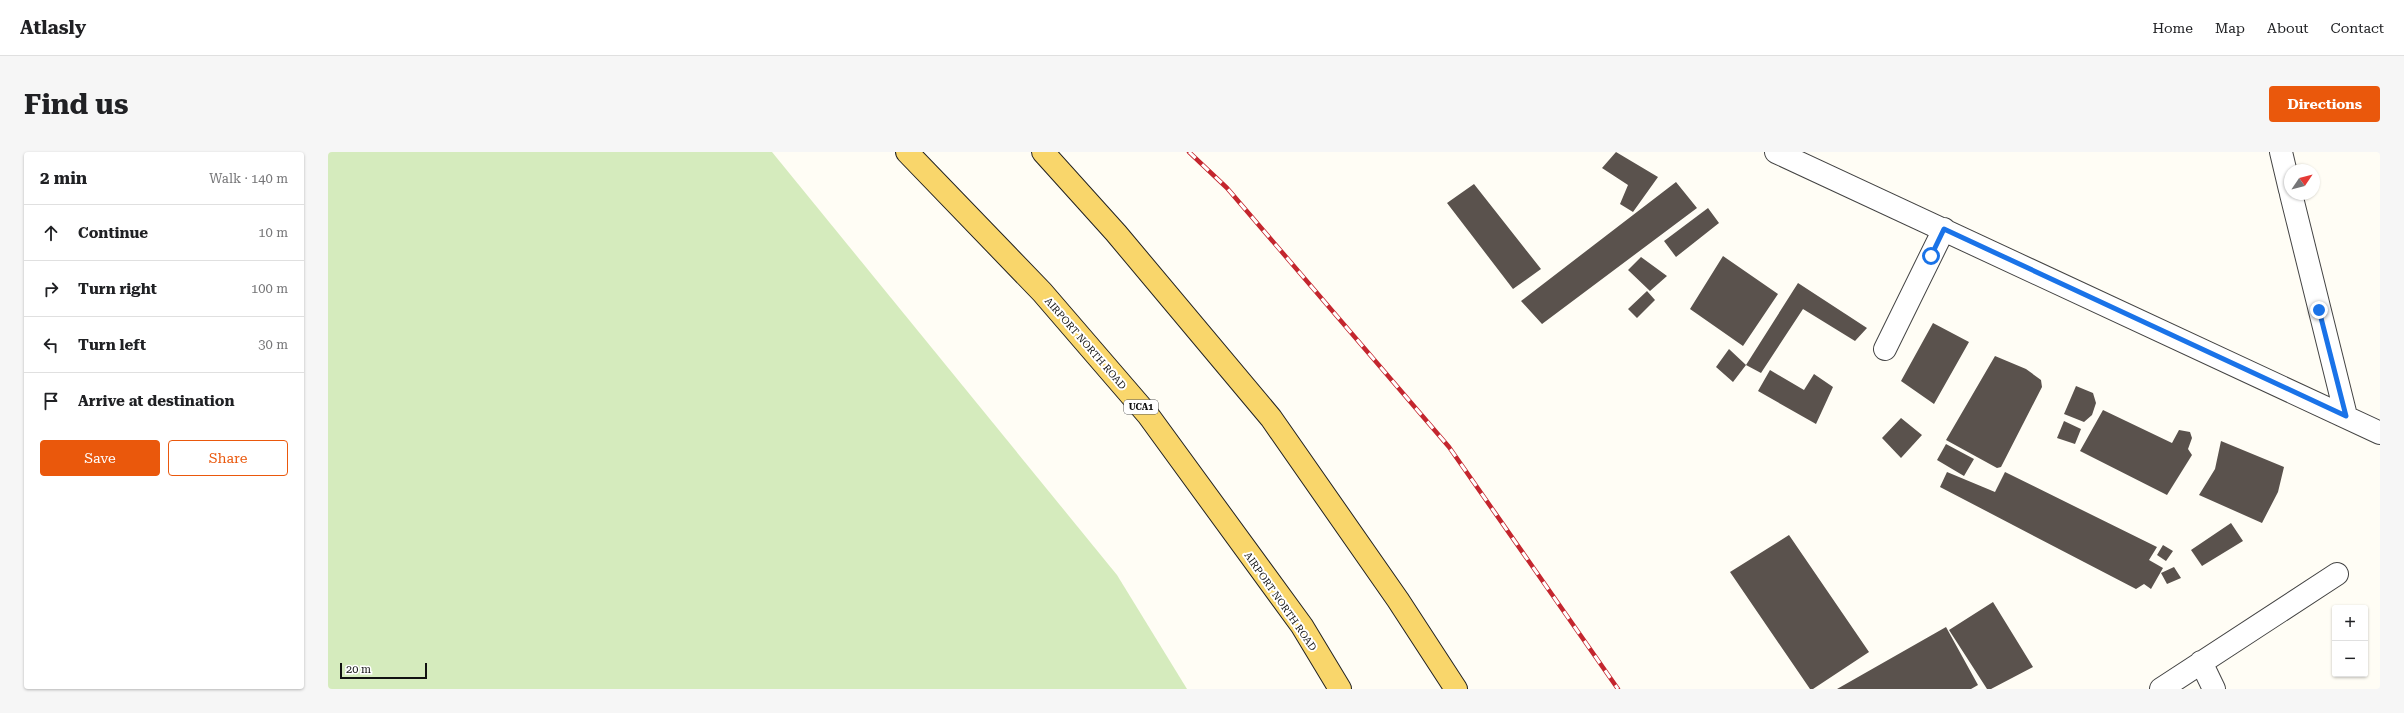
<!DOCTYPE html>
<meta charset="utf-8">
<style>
body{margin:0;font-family:"Roboto Serif",serif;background:#f6f6f6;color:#202124}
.controls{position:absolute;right:12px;bottom:12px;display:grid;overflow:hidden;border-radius:4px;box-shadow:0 1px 3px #0004}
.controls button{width:36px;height:36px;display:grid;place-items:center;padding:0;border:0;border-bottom:1px solid #e0e0e0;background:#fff;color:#202124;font:20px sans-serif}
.compass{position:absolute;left:1956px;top:12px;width:36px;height:36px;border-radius:50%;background:#fff;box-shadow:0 1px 3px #0004;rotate:55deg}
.scale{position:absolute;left:12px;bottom:10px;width:87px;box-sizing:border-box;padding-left:4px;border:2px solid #111;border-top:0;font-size:11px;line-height:14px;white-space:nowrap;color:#111;-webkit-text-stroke:3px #fff;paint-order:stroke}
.stop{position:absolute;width:12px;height:12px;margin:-9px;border:3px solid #1a73e8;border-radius:50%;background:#fff}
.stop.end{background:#1a73e8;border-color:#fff;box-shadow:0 1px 4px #0008}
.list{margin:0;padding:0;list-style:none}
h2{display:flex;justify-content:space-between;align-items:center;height:52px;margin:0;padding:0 16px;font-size:17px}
h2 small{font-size:13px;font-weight:400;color:#757577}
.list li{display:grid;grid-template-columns:26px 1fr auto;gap:12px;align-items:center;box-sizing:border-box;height:56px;padding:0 16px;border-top:1px solid #e0e0e0}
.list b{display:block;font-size:15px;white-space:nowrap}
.list em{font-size:13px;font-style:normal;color:#757577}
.actions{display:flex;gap:8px;padding:12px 16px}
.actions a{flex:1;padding:9px 0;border:1px solid #ea580c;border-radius:4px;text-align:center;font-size:14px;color:#ea580c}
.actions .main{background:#ea580c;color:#fff}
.icon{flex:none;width:22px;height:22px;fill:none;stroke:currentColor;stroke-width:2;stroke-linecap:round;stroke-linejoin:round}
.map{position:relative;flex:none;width:2052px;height:537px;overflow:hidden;border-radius:4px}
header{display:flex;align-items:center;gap:24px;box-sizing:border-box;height:56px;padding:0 20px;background:#fff;border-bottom:1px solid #e0e0e0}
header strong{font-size:19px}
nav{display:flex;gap:22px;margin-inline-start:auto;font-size:14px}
.intro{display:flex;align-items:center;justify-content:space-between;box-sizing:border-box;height:96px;padding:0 24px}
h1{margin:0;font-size:28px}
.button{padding:10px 18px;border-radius:4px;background:#ea580c;color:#fff;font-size:14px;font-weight:700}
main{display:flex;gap:24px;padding:0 24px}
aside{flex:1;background:#fff;border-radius:4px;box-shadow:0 1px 3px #0004}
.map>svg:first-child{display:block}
.green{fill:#d5ebbd}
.building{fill:#5a524d}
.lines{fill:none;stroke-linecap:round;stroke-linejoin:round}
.minor-casing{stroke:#444;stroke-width:24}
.major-casing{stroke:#222;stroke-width:24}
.minor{stroke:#fff;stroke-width:22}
.major{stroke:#f9d66b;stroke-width:22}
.rail-casing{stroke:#c4262e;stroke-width:4.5}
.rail{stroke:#fff;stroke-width:3;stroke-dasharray:9;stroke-linecap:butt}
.route{stroke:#1a73e8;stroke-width:5}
.labels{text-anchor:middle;stroke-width:4;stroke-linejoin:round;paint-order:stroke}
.shield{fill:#fff;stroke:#585858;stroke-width:1}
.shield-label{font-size:9px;font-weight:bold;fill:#111}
.street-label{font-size:10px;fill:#111;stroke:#fff}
</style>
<header>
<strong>Atlasly</strong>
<nav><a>Home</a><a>Map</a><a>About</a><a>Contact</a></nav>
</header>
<div class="intro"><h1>Find us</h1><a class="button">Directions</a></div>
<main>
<aside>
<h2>2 min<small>Walk · 140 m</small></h2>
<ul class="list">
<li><svg class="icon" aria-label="ahead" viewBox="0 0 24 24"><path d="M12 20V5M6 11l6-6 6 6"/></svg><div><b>Continue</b></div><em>10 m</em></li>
<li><svg class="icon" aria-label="right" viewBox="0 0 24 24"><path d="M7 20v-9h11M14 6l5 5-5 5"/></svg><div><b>Turn right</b></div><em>100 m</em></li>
<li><svg class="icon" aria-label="left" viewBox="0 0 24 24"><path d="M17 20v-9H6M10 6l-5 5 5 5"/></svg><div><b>Turn left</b></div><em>30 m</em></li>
<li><svg class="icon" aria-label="arrive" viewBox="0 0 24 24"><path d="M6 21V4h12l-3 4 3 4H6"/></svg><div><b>Arrive at destination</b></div></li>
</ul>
<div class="actions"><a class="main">Save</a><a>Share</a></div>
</aside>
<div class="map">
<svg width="2052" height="537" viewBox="0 0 2052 537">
<rect width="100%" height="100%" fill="#fffdf5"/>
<path class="green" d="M0,0H444L789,423L859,537H0Z"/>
<path class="building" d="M1288,0L1330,25L1305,60L1292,52L1300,33L1274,16Z
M1348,30L1369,56L1214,172L1193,149Z
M1146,32L1213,117L1185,137L1119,51Z
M1380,56L1391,71L1348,105L1336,89Z
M1395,104L1450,142L1415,194L1362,157Z
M1313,105L1339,124L1322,139L1300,118Z
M1470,131L1539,176L1527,189L1475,157L1433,221L1418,213Z
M1319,139L1327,148L1309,166L1300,157Z
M1605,171L1641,190L1606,252L1573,229Z
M1401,197L1418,213L1405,230L1388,215Z
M1667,204L1698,217L1713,228L1714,235L1673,315L1669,316L1618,288Z
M1442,218L1476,238L1486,222L1505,235L1488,272L1430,239Z
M1748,234L1765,241L1768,251L1764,263L1756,270L1736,262Z
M1775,258L1844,291L1851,278L1862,280L1864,286L1860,297L1864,303L1839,343L1752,299Z
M1573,266L1594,283L1573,306L1554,286Z
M1736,269L1753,277L1747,292L1729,286Z
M1893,289L1956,315L1950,340L1934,371L1871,343L1887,317Z
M1618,292L1646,307L1636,324L1609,308Z
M1619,320L1667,340L1677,320L1829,395L1821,408L1835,416L1823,437L1816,432L1808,437L1612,335Z
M1903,371L1915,389L1874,414L1863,398Z
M1461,383L1541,500L1485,537H1482L1402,420Z
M1835,393L1845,399L1838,409L1829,403Z
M1846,415L1853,426L1839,432L1833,421Z
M1665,450L1705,515L1663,537H1659L1621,478Z
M1618,475L1650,533L1643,537H1509Z"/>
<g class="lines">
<defs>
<path id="minor" d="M1448,0L2052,281
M1953,0L1962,38
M1963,42L2018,264
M1557,197L1616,77
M1873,510L1886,537
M1833,537L2009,422"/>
<path id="major" d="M579,0L714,140L820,263L974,474L1012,537
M715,0L788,81L943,266L1070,448L1128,537"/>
</defs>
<use href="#minor" class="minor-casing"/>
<use href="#major" class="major-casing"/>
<use href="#minor" class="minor"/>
<use href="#major" class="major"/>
<defs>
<path id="rail" d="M861,0L899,36L1121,295L1290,537"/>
</defs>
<use href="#rail" class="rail-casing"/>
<use href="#rail" class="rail"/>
</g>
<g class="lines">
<path class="route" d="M1603,104L1616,77L2018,264L1991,158"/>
</g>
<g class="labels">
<rect class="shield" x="796" y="248" width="34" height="14" rx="3"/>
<g class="shield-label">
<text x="813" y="258">UCA1</text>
</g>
<g class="street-label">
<text transform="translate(758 191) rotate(49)" y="4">AIRPORT NORTH ROAD</text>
<text transform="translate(953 449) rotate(55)" y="4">AIRPORT NORTH ROAD</text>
</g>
</g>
</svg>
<div class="controls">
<button>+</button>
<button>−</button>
</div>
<svg class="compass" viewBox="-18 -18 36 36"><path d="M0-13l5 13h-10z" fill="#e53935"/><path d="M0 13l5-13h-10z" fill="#757577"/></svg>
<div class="scale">20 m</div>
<div class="stop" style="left:1603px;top:104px"></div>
<div class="stop end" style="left:1991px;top:158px"></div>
</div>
</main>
